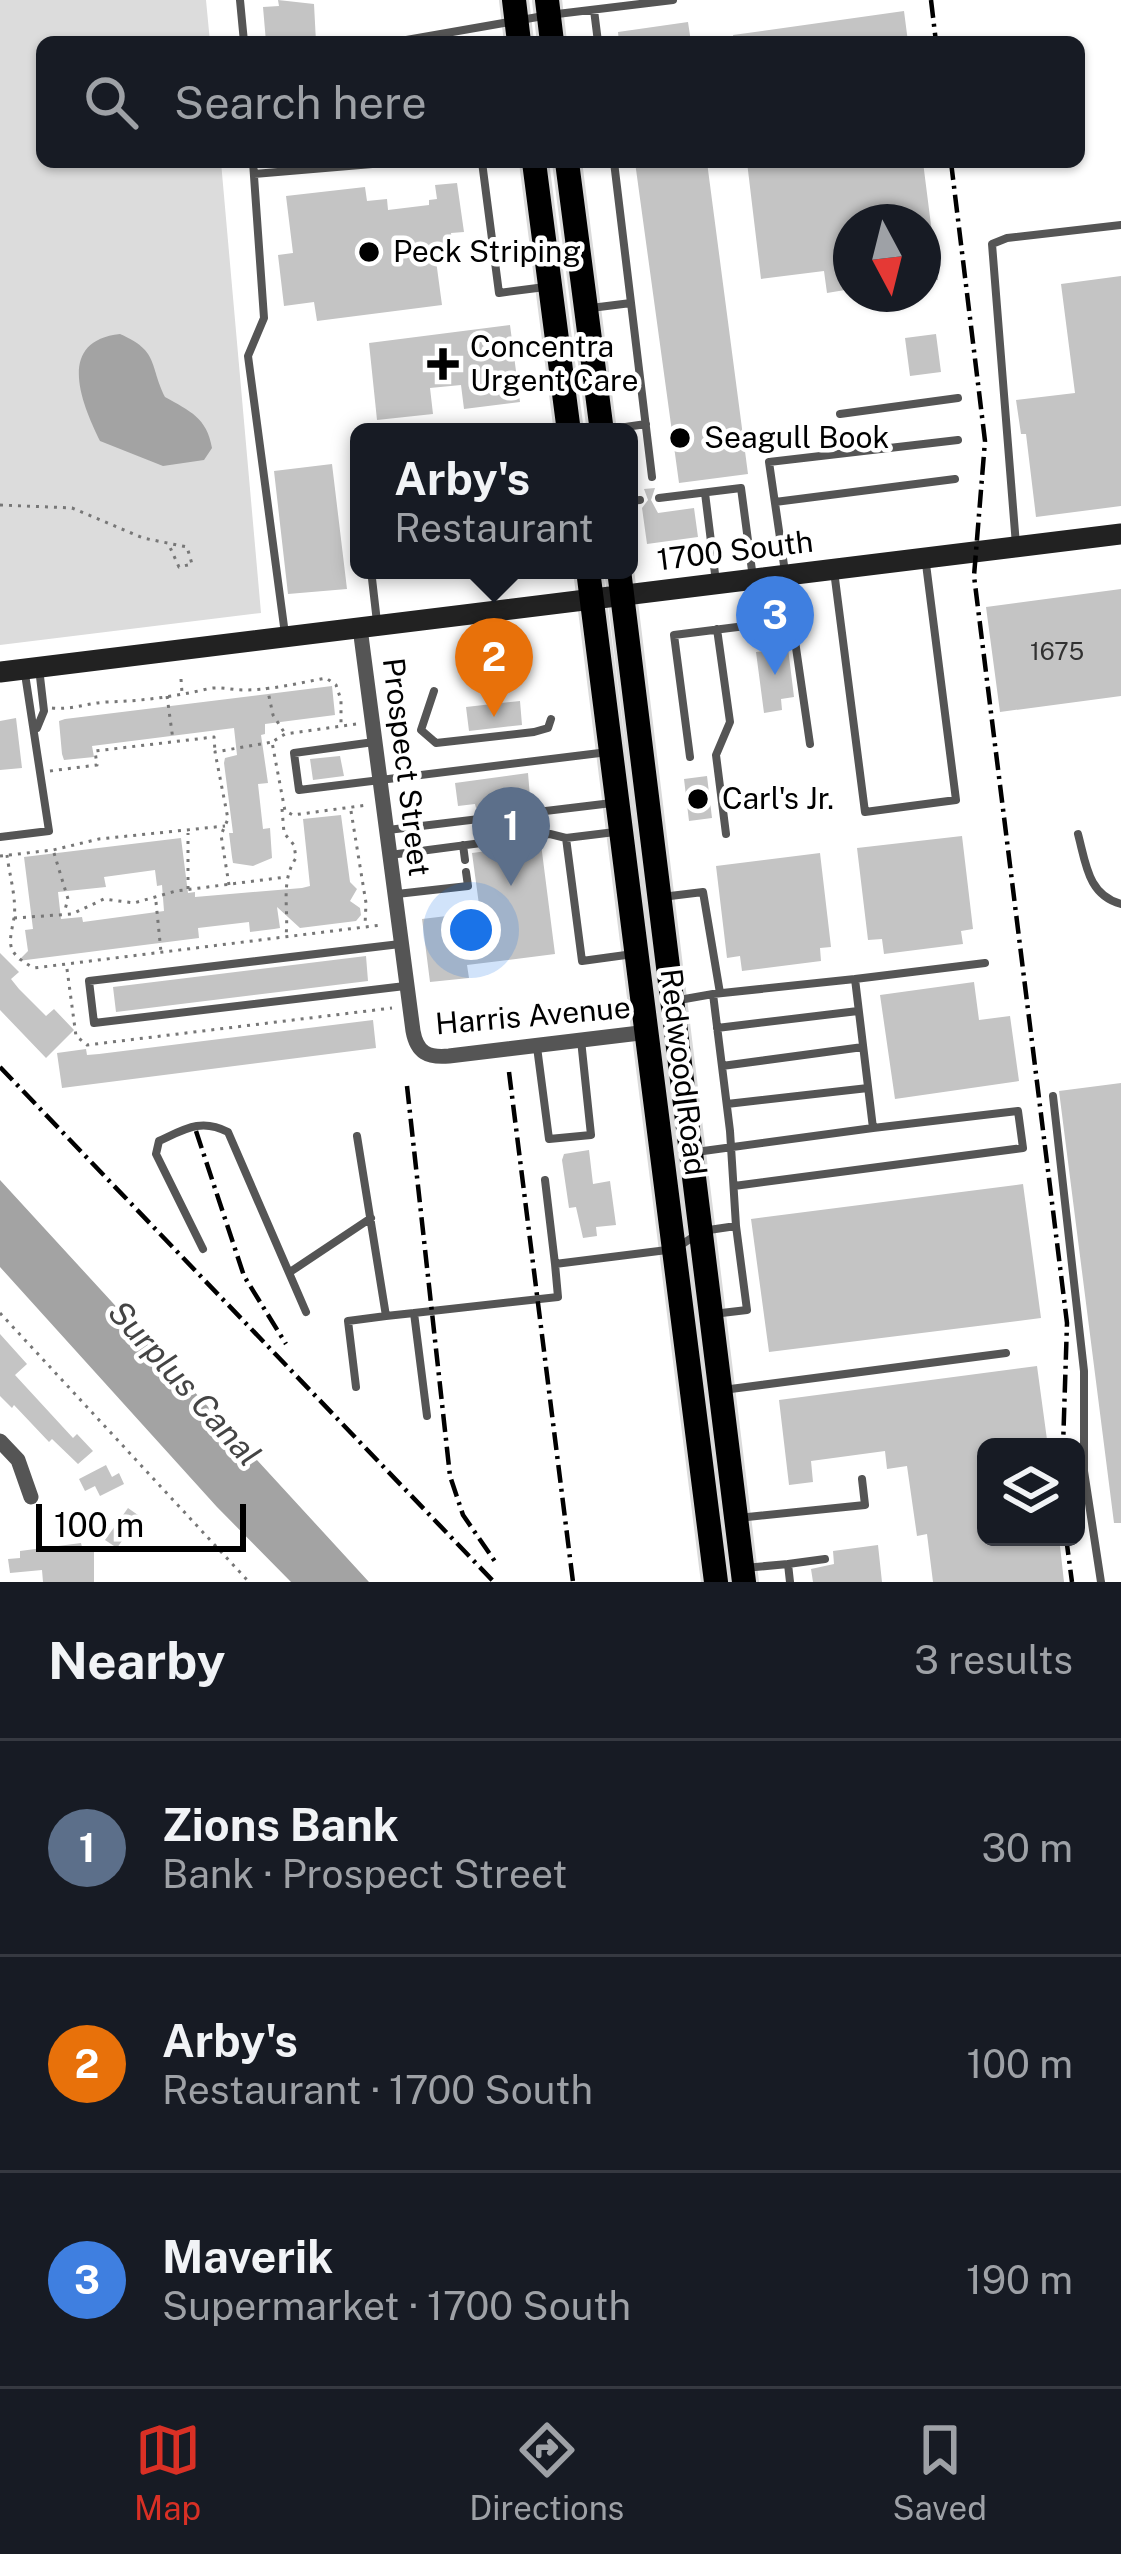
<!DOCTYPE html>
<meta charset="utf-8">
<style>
body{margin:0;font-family:"Public Sans",sans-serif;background:#242831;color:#f1f3f6}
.controls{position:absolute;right:36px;bottom:36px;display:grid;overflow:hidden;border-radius:18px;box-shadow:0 3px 9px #0004}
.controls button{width:108px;height:108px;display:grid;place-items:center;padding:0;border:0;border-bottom:3px solid #363941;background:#171b24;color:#f1f3f6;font:60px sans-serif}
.compass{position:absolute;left:833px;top:204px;width:108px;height:108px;border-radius:50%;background:#171b24;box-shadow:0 3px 9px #0004;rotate:173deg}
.scale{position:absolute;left:36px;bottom:30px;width:210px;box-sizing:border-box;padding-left:12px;border:6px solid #000;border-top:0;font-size:33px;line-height:42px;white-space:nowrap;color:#000;-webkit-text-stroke:9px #fff;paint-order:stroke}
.you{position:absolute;left:471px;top:930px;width:42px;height:42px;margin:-30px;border:9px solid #fff;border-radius:50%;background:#1a73e8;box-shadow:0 0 0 18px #1a73e833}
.badge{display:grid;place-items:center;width:78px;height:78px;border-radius:50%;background:#d93025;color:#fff;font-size:39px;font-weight:700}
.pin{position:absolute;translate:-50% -99px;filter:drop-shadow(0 3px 6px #0008)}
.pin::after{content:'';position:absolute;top:63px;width:42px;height:36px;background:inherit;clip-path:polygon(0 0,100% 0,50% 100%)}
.popup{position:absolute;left:350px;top:423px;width:288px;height:156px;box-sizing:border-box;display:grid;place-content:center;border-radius:18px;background:#171b24;filter:drop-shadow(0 3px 9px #0005);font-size:39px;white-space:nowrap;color:#9ea1a6}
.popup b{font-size:45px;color:#f1f3f6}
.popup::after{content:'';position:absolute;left:50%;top:100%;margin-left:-24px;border:24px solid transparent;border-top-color:#171b24}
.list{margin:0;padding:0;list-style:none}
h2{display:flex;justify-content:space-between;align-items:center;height:156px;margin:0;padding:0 48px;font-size:51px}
h2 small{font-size:39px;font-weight:400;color:#9ea1a6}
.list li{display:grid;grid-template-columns:78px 1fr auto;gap:36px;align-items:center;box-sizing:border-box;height:216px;padding:0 48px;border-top:3px solid #363941}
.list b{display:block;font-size:45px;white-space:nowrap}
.list p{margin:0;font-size:39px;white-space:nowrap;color:#9ea1a6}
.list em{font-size:39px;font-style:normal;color:#9ea1a6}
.icon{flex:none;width:66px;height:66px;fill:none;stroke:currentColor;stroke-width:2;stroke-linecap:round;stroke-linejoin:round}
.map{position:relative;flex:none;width:1121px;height:1582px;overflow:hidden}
.search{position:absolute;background:#171b24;box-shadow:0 3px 9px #0004;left:36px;right:36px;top:36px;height:132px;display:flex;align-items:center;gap:30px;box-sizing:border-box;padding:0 42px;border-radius:18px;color:#9ea1a6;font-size:45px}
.sheet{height:804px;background:#171b24}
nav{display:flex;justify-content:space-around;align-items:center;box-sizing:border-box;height:168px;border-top:3px solid #363941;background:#171b24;font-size:33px;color:#9ea1a6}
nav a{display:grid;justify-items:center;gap:6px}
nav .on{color:#d93025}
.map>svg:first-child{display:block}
.green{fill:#dcdcdc}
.water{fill:#a3a3a3}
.building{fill:#c4c4c4;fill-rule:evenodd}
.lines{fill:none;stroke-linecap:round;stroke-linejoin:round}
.primary-casing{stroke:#dbdbdb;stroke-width:30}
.path{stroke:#777;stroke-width:3;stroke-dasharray:3 6;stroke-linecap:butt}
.lane{stroke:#555;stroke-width:8}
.street{stroke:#555;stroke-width:15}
.secondary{stroke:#222;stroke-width:21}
.primary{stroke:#000;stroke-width:24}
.rail{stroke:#000;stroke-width:4.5;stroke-dasharray:18 6 3 6;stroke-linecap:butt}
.poi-dot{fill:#000;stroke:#fff;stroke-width:4.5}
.labels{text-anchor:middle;stroke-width:9;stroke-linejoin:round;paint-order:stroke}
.number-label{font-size:24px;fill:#313131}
.poi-label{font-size:30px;fill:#000;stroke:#fff;text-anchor:start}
.street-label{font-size:30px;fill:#000;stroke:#fff}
.water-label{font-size:33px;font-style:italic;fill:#444;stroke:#fff}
</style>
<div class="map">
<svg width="1121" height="1582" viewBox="0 0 1121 1582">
<rect width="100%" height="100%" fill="#fff"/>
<path class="green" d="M0,0H206L210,42H42V162H221L261,613L0,645Z"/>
<path class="water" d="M120,334C159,351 149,364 165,397C190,411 207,418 212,448L204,460L163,466L100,441C81,402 56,341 120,334Z
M0,1180L369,1582H291L217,1507L0,1267Z"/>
<path class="building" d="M278,0L314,4L316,42H266L263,7L279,6Z
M904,11L908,42H734L733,35Z
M688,22L691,42H619L618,32Z
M635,162H707L748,474L679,483Z
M747,162H923L938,280L923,281V222H851V289L827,293L824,271L761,279Z
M457,183L464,232L451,233L453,251L435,253L442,305L317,321L314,302L284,306L278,255L293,253L286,196L365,187L367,201L387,199L388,210L429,205V200L437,199L435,185Z
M1121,276V506L1036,517L1026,434H1021L1016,400L1075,393L1061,284Z
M510,325L520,402L464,409L461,385L430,388L433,414L377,420L369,343Z
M936,334L941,372L910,376L905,338Z
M332,464L347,589L288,594L274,471Z
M655,488L651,500L658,513L694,508L698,537L647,544L642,508L648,500L644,489Z
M1121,589V696L1000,712L986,607Z
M788,648L794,697L781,699L782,710L764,713L756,652Z
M332,686L335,715L265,724V734L261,735L268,783L258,784L263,829L270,828L272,858L253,866L233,863L232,857L229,833H233L224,763L225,758L237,755L234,728L92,746L94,757L64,760L62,754L59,721L65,719Z
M520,701L522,725L469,731L466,707Z
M16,718L22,768L0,770V721Z
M340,756L344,776L313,780L310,759Z
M528,773L530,797L476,808L475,804L458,806L455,783Z
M707,776L712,818L689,821L684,779Z
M341,815L350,882L357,889L350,901L360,908L361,915L356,921L300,928L277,907L280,928L274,929L250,932L249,922L198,928L199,938L18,961L28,951L25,930L33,929L24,857L181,838L188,893L195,892V897L302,888L310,886L303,819ZM155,870L157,886L162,885L164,911L83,922L82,917L61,919L58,892L106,887L104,877Z
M962,836L973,929L961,931L963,944L884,954L882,939L868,940L857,848Z
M541,844L555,954L467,965L469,978L430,982L422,919L480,912L472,853Z
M820,853L831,947L820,948L821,961L742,971L740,956L727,958L716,866Z
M0,953L19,972L11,979L19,989L46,1016L54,1009L74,1030L46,1058L0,1010Z
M366,956L368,981L116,1012L113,987Z
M974,982L979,1020L1010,1016L1019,1081L895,1099L880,995Z
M373,1020L376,1048L62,1088L57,1053L86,1049L87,1055L99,1054Z
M1121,1083V1523H1114L1059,1091Z
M589,1150L593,1184L610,1181L616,1225L596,1227L597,1236L583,1238L576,1207L569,1208L562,1160L564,1154Z
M1023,1184L1041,1318L769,1352L751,1219Z
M0,1334L27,1364L15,1375L73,1438L77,1434L93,1451L78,1464L52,1439L49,1442L14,1405L12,1408L0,1396Z
M1037,1366L1048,1447H986V1537H1059L1064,1582H933L927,1534L917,1536L907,1466L887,1469L885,1451L811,1461L813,1482L789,1485L779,1400Z
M106,1465L112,1477L119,1473L124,1484L100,1496L95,1486L85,1491L79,1479Z
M128,1508L145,1520L129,1541L124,1538L117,1548L105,1540Z
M81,1543L82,1547L94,1546V1582H43L42,1570L10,1573L8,1559L20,1558V1551Z
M878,1545L882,1582H813L811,1569L834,1564L833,1551Z"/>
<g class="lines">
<defs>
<path id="primary" d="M514,0L519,42
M547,0L552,42
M534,162L569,432
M567,162L602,432
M588,570L716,1582
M619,570L744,1582"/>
</defs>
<use href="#primary" class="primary-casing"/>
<path class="path" d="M0,505L72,508L143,538L187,547L192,564L179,567L168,543
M181,679L182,693
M267,687L273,715L284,732
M167,696L173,740
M52,708C72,710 87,703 107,702C141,701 173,697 207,689C219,686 231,690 244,690C271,690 299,683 326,678L336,685L341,700V726
M356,724L285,734L272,742L285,811L293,815L367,805
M50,771L97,765L95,751L214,737L215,752
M282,809L284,833L294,845L296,858C280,882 289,908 286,936
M351,811L366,903L365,926
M54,853L68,899L64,913
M7,855C9,873 17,900 14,918C9,945 5,952 34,968L381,925
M0,856L53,850L99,839L225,826
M229,885L221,835L228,819L215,752L272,742
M188,889V833
M156,902L161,952
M14,918L72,914L104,899L134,903L176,891L286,877
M67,969L76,1036L87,1045L392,1008
M0,1313L249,1582"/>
<path class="lane" d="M240,0L244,42
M594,10L598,42
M395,42L549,15L673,0
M253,162L264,318L248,356L285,634
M482,162L499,293L545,287
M614,162L652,477
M254,174L396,162
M591,308L631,303
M840,414L958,398
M605,430L646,424
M541,432L561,430
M705,493L716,582
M659,498L741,488L753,578
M629,501L640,500
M775,502L955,479
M1016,545L992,244L1007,238L1121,225
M371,570L377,622
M834,571L865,812L956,800L926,564
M717,629L730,722L716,755L726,834
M434,691L421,730L436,743L534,732L548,728L551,719
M37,728L44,711L39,668
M374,742L294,753L299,790L608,752
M810,744L769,462L958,440
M690,757L674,635L793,620
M388,830L612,803
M615,832L566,838L582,961L633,954
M1078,834C1086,864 1088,895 1121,904
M0,837L49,831L25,674
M463,845L465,860
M390,855L550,834L566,838
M397,894L468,886L466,872
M662,897L703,892L720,993
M400,944L89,981L94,1023L405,986
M855,979L985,963
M679,1000L713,994
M717,1028L858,1011
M537,1047L549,1139L591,1135L581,1040
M722,1066L863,1047
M1053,1096L1084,1371V1471L1101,1582
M727,1104L868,1088
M357,1136L386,1316L414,1313
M696,1152L873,1128
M545,1180L555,1264L675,1249L702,1231L736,1226C734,1194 732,1163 730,1131L713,994L855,979L873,1128L1018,1111L1023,1148L734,1186
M203,1249L156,1154L159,1141C185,1129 201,1118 228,1132L306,1312
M290,1272L371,1218
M713,1314L747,1310L736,1226
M356,1387L348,1321L386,1316
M723,1390L1006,1353
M427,1416L414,1313L558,1297L555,1264
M738,1518L865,1505L862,1479
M788,1564L825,1559
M744,1568L788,1564L790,1582"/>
<path class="street" d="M360,628L413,1031C417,1053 428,1058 449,1056L648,1032
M0,1441L18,1460L31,1497"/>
<path class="secondary" d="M0,672L1121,534"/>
<use href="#primary" class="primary"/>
<path class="rail" d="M931,0L936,42
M951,162L985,441L974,576L1067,1323L1063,1447
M0,1067L494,1582
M509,1072L573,1582
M407,1086L450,1476L463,1515L496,1563
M196,1131L244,1276L286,1344
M1066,1537L1072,1582"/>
</g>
<g class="poi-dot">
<circle cx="369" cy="252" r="12"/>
<path d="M437 346h12v12h12v12h-12v12h-12v-12h-12v-12h12z"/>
<circle cx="680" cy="438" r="12"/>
<circle cx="698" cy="799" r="12"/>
</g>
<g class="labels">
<g class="number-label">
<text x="1057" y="660">1675</text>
</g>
<g class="poi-label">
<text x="393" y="262">Peck Striping</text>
<text x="470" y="357">Concentra<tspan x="470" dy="34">Urgent Care</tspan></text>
<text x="704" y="448">Seagull Book</text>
<text x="722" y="809">Carl's Jr.</text>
</g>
<g class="street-label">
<text transform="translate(735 551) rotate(-7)" y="10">1700 South</text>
<text transform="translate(406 767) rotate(83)" y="10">Prospect Street</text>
<text transform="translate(533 1016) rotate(-5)" y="10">Harris Avenue</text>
<text transform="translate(683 1072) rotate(83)" y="10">Redwood Road</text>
</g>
<g class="water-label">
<text transform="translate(185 1383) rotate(48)" y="12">Surplus Canal</text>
</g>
</g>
</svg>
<div class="controls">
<button><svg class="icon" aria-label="layers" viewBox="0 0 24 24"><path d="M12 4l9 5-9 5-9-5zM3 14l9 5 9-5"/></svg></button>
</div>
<svg class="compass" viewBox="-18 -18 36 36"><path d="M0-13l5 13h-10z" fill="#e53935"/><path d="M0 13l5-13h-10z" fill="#9ea1a6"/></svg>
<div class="scale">100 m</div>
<div class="you"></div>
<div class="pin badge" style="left:511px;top:886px;background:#5c6f8a">1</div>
<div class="pin badge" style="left:494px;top:717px;background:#e8710a">2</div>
<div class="popup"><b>Arby's</b>Restaurant</div>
<div class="pin badge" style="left:775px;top:675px;background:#3f7fe0">3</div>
<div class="search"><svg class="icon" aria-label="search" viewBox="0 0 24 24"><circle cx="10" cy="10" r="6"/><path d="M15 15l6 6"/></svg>Search here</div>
</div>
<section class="sheet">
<h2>Nearby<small>3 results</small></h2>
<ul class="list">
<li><span class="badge" style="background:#5c6f8a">1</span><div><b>Zions Bank</b><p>Bank · Prospect Street</p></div><em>30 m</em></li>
<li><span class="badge" style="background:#e8710a">2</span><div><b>Arby's</b><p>Restaurant · 1700 South</p></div><em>100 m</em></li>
<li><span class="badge" style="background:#3f7fe0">3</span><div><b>Maverik</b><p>Supermarket · 1700 South</p></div><em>190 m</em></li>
</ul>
</section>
<nav>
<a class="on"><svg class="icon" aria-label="map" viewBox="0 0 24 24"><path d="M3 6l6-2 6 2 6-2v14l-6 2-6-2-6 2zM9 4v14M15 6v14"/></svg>Map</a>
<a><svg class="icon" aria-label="directions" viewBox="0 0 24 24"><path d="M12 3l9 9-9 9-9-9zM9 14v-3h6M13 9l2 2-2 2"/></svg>Directions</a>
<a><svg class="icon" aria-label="saved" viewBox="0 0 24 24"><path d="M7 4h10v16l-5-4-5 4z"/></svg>Saved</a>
</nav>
